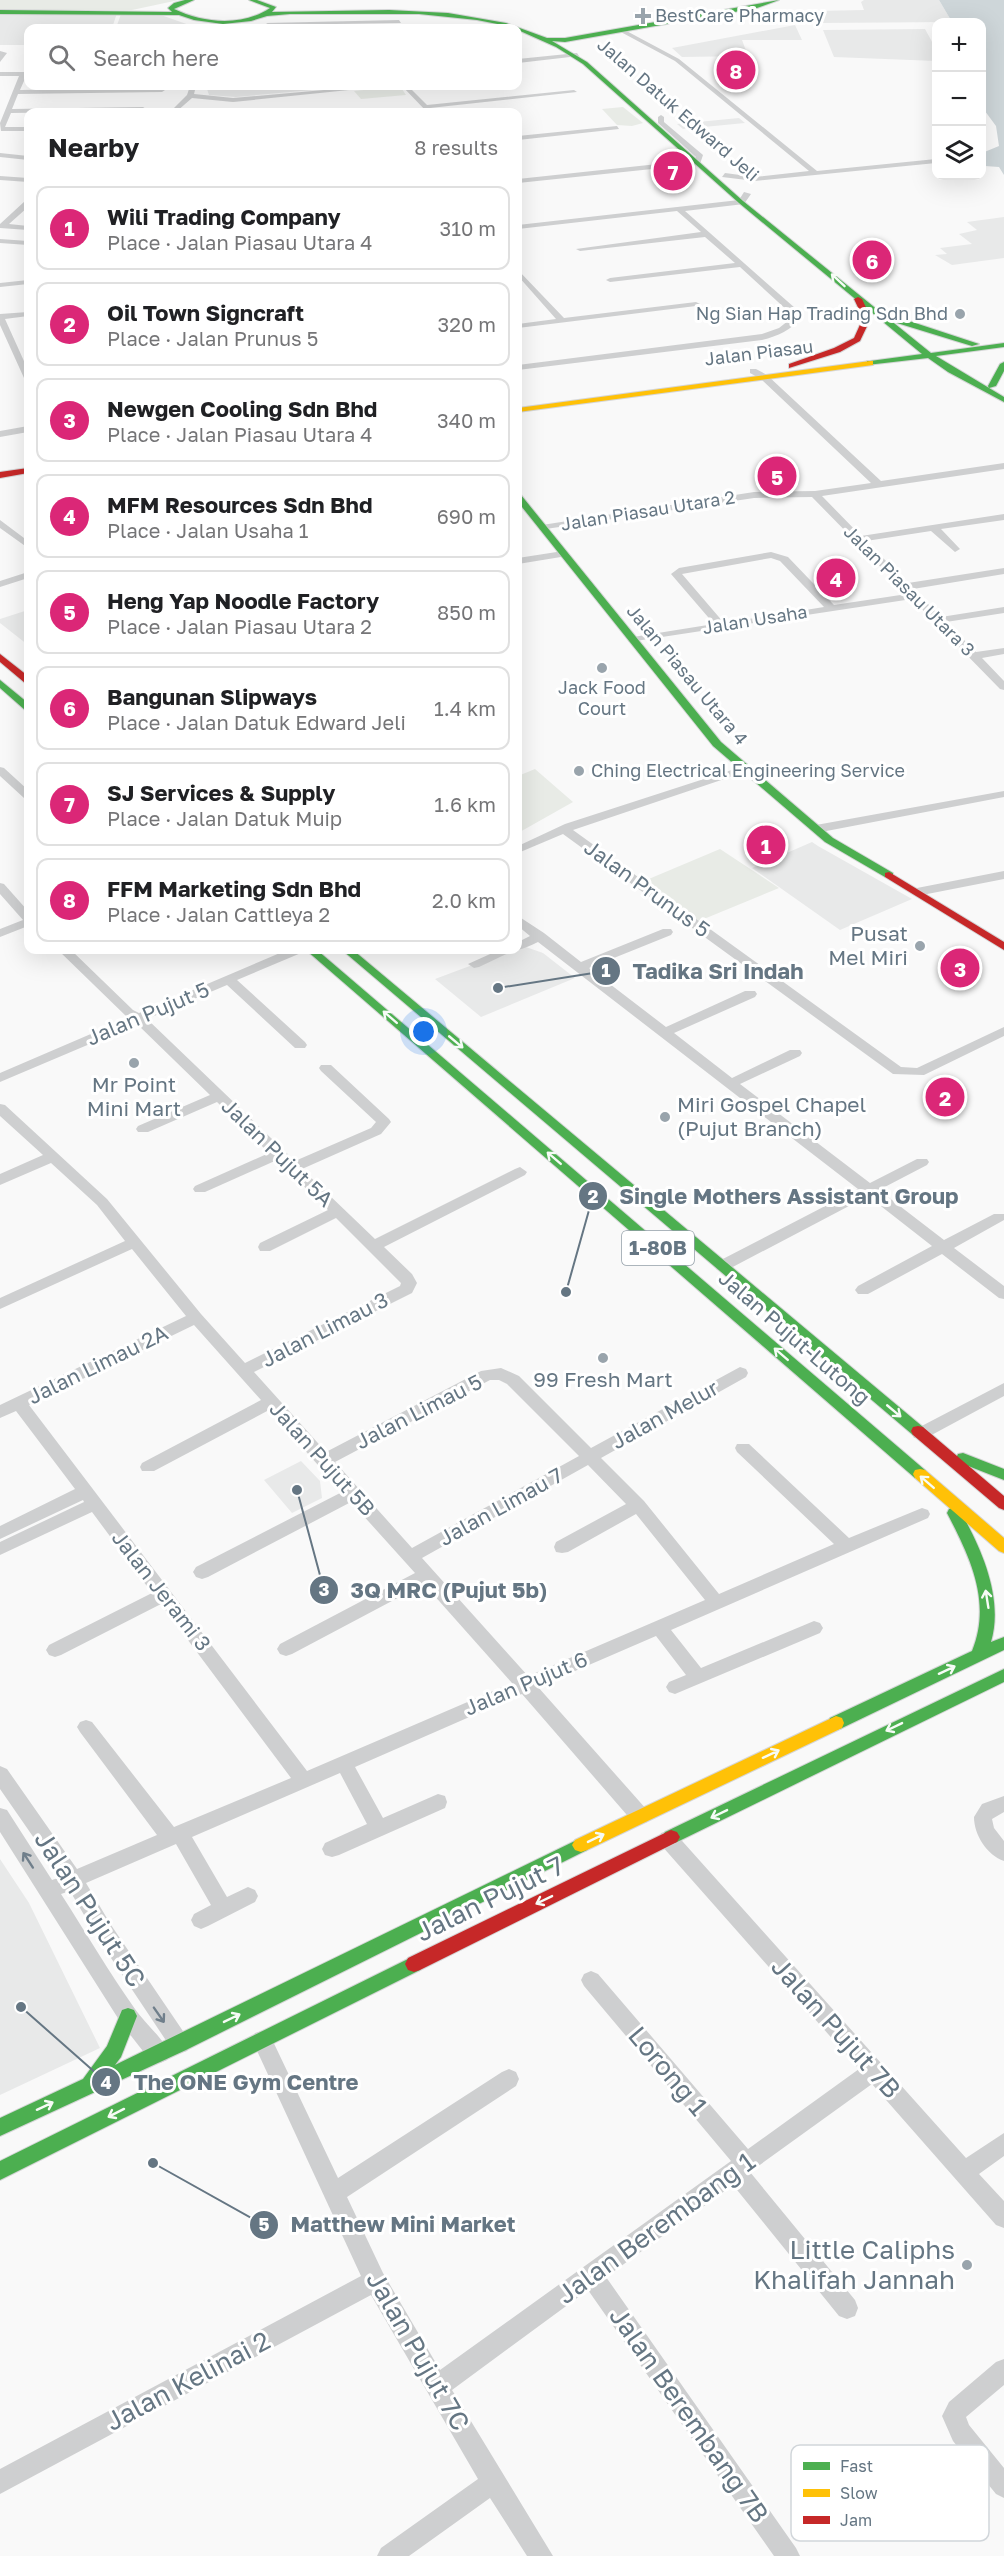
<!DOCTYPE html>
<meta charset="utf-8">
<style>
body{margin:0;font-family:"Golos Text",sans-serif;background:#f2f2f2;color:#202124}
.controls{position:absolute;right:18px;top:18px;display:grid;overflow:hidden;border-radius:12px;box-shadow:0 6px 24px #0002}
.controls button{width:54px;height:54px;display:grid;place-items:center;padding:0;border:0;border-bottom:2px solid #e0e0e0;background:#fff;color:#202124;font:30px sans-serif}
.you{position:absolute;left:424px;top:1032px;width:21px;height:21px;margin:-15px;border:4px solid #fff;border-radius:50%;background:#1a73e8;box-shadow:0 0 0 9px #1a73e833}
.badge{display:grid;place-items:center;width:39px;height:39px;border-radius:50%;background:#db2777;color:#fff;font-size:20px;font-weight:700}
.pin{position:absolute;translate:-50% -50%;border:3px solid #fff;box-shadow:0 2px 6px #0006}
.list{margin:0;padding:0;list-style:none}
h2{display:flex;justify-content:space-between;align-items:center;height:78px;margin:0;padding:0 24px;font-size:26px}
h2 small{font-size:20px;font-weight:400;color:#757577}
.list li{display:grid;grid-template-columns:39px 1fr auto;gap:18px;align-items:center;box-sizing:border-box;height:84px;margin:0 12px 12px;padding:0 12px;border:2px solid #e0e0e0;border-radius:12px}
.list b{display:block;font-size:22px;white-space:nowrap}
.list p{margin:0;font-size:20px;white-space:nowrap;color:#757577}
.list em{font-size:20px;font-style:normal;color:#757577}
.icon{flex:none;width:33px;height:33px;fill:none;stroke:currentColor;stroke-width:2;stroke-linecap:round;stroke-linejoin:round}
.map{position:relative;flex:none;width:1004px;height:2556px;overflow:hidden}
.search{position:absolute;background:#fff;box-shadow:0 6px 24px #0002;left:24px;top:24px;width:498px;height:66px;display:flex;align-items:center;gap:15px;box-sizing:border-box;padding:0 21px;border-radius:12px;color:#757577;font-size:22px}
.panel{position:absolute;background:#fff;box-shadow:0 6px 24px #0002;left:24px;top:108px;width:498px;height:846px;border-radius:12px}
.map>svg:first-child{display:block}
.built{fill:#e8e9e9}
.green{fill:#e8ebe6}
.water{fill:#ced6d9}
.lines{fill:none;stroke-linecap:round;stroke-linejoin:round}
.fast-casing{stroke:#d5d6d7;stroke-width:2}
.slow-casing{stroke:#d5d6d7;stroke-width:2}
.jam-casing{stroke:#d5d6d7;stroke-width:2}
.street{fill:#cecfd0;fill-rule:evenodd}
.fast{fill:#4caf50;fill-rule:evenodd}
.slow{fill:#ffc107;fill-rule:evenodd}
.jam{fill:#c62828;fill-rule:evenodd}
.oneway{stroke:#f6fbf6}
.oneway2{stroke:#707f8b}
.poi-dot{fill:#99a4ac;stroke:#fff;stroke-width:2}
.labels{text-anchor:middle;stroke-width:6;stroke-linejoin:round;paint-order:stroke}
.far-poi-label{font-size:18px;fill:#657683;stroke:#fff;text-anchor:start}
.far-street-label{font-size:18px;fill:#657683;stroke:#fff}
.shield{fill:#fff;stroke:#939fa8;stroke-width:1.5}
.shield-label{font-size:20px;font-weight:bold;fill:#657683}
.street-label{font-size:21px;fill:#657683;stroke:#fff}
.poi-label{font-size:21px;fill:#657683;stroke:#fff}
.near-street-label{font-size:26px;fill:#657683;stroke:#fff}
.near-poi-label{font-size:26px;fill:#657683;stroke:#fff;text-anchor:end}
.key{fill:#fff;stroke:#d1d6da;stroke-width:1.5}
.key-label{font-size:16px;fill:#657683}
.leader{fill:none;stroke:#657683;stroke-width:2}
.callout-dot{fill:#657683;stroke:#fff;stroke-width:2}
.mark-label{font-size:18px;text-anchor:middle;font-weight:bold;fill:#fff}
.callout-label{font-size:22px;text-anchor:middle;font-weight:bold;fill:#657683;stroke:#fff;stroke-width:6;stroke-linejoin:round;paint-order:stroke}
</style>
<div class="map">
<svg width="1004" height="2556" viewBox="0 0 1004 2556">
<rect width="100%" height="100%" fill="#f9f9f9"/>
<path class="built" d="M864,0H939L952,22L820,23L815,11L864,10L861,2Z
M117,13L112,28H28V45H0V14Z
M121,14H158L195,27L116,28Z
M795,25L802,40H742L748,56L682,57L672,48Z
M925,29L936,49V61L834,57L823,30Z
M206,86H356L236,97L209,95Z
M739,118L745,123L683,129L677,124Z
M1004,217V258L952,265L935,255L947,254L940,248L972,244L959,234L977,230L967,222Z
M28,610V645L0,623V619Z
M812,842L818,846L912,899L840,930L752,868Z
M523,946L543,953L575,978L481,1017L435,979Z
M301,1461L320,1481L322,1498L292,1513L264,1480Z
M0,1859L29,1903L100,2048L0,2095Z"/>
<path class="green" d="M0,0H179L132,10H0Z
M393,87L402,89L406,95L361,99L354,91Z
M623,107L643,123L632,126L617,125L602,109Z
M535,769L573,802L518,833V776Z
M720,849L779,888L699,921L644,881Z"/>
<path class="water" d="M939,0H1004V175L999,167L985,166L982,161V153L999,146L996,126L982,107V22H952Z"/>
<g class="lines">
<defs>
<path id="fast" d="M185,0H194L174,9C203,23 242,27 270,8L249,0H257L276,7L272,12L389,10L448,13L506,23L547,38H565L779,0L757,8L565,42L552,41L587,62L743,201L931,353L1004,343V347L936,356L1004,397V402L948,372L928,358L867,365V361H870L922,354L739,203L583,64L556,47L518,30V28L477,20L419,14H290L267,16L251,21L223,24L194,20L179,15L0,14V10L172,12L168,8L174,3Z
M897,319H903L979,344L972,346L897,323Z
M1004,362V371L996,386L989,388L988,386L1000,364Z
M518,494L521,495L721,742L833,838L893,873V877H885L825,842L713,746L518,502Z
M0,680L28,703V711L25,710L0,688Z
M306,950H317L925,1470L927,1474L925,1478H915Z
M342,950H353L923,1427L925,1431L923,1435H913Z
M963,1453L1004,1469V1480L958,1462L956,1458L958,1454Z
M954,1507L959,1509C981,1547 1004,1598 991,1642L1004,1637V1650L842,1728L836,1730L830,1728L828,1723L830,1718L972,1651C992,1602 970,1557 947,1513L949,1509Z
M1004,1669V1682L677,1842L671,1844L665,1842L662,1837L665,1832Z
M581,1838L587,1840L590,1845L587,1850L186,2050L0,2136V2118L83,2079L107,2046L122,2010L128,2008L134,2010L137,2016L121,2057L115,2065Z
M414,1956L420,1958L423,1964L420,1970L0,2180V2161Z"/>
<path id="slow" d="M870,361H873V365L518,412V408Z
M920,1469L925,1470L1004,1538V1553L999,1551L915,1478L913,1474L915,1470Z
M836,1716L842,1718L844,1723L842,1728L587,1850L581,1852L575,1850L572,1845L575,1840Z"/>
<path id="jam" d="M858,297L862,299L871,318L860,341L840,352L789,368V364L834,348L854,338L863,318L854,299Z
M28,468V473L0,478V472Z
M0,654L28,676V684L25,683L0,662Z
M889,872L1004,942V950L885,877V873Z
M918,1426L923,1427L1004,1496V1510L999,1508L913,1435L911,1431L913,1427Z
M671,1830L677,1832L680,1837L677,1842L420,1970L414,1972L408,1970L405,1964L408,1958Z"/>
</defs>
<use href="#fast" class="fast-casing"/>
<use href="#slow" class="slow-casing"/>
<use href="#jam" class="jam-casing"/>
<path class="street" d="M399,20L401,23L269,25L266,23Z
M224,21L229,22L215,28H208Z
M621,28L679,59L817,171L936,159V163L755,181L722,177L725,173L755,177L809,171L675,61L619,31Z
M0,51L7,53L0,62Z
M577,53L579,56L518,63V59Z
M0,72H28L20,90L162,88L165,90L162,92L18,94L12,109L143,107L146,109L143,111L11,113L5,127H28V131H1L0,123L19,76H0Z
M190,86H196L194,94L233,98L369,86H388L233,102L192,98L176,112H170L187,95Z
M402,86H408L427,105L574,90L577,92L430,108L433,112H427Z
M661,115L664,117V122L703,155L700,164L518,183V179L695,160L696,157L658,123V117Z
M617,126L619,129L518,140V136Z
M0,153L28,156V160L0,157Z
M0,176L28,178V182L0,180Z
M744,192L751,194L744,204L685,211L795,308L802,317C791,330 778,336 762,340L518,370V365L762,334L779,328L793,317L789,312L740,267L610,282L606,280L610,278L735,263L705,237L580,251L576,249L701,232L677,211L518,229V225L739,200Z
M25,201H28V207L9,224L28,226V230L0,228V224Z
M0,239L28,241V245L0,243Z
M518,270L564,318L696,302L700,304L696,306L518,328V324L556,319L518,276Z
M28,280V284L0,287V283Z
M28,312V316L5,319L28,370V381L24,378L0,325V314Z
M750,369H756L767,375L881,481L1004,463V469L822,496L861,536L1004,514V520L941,529L960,549L955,552L931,531L866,541L908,583L1004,568V574L913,589L941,617L1004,607V613L946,622L976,652L1004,648V654L982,658L1004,681V690L1000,689L912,599L629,642L628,640L633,637L714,624L671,574L679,568L771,552L788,557L834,605L907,594L812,497L754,498L539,530V526L542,525L754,492L815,491L871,483L761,379L750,373ZM771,558L780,561L824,607L724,623L682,574Z
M28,426V432L0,437V431Z
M0,520L28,541V548L0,528Z
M563,551L567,552V556L518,564V558Z
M28,572V578L0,587V581Z
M744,766L748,767V771L573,830L901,1067L917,1068L1004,1027V1036L924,1075L893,1074L563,834L518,853V846L565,824Z
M0,767L4,768L28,790V799L24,798L0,776Z
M1004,791V797L816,833L810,829L816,825Z
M1004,871V879L917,896L911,892L917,888Z
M0,883L4,884L28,911V926L0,937V929L23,920L0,894Z
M518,916L544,933L581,962L663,929H671L673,932L671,935L589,968L666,1027L745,991H755L757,994L755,997L674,1033L732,1078L790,1050H800L802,1053L800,1056L740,1084L870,1183L917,1159H927L929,1162L927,1165L879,1190L944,1240L994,1214H1004V1220L954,1248L1004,1286V1299L999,1298L942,1254L868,1294H858L855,1290L858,1286L932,1246L868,1196L727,1270H717L715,1266L717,1262L858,1189L538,942C531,945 524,949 517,950L518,942L530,936L518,926Z
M58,950H71L133,1010L139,1013L287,950H303L301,953L237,980L305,1042L307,1045L305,1048H295L227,985L147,1019L295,1161L371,1128L376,1122L321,1071L319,1068L321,1065H331L389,1119L391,1122L381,1134L302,1169L375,1239L515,1169L520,1167L527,1172L525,1175L384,1247L412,1274L417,1283L412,1293L254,1372L326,1452L481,1371L501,1368L519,1376L591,1448L740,1367L746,1369L748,1373L746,1377L601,1458L644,1501L719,1594L834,1544L737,1452L735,1448L737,1444H749L849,1538L922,1508L928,1510L930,1514L928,1518L671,1630L701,1668L814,1621L820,1623L823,1628L820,1633L675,1694L669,1692L666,1687L669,1682L686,1675L656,1636L538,1687L647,1810L649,1816L647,1822L640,1824L633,1822L522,1694L355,1767L383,1818L438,1794L445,1796L447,1802L445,1808L339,1855L332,1857L325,1855L322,1849L325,1843L367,1824L340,1773L192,1837L227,1897L248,1887L255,1890L258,1896L255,1902L208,1926L201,1929L194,1926L191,1920L194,1914L211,1905L176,1844L86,1883L111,1925L187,2037L190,2044L187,2051L180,2053L173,2051L97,1937L70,1891L61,1894C86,1933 109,1972 135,2009C144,2022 165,2041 170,2053L167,2060L160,2063L146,2055L121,2023L0,1832V1808L7,1810L52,1880L61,1877L0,1789V1766L7,1769L77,1869L157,1835L80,1732L77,1727L80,1722L86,1720L92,1722L174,1827L291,1778L161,1604L61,1655L55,1657L49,1655L46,1650L49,1645L152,1593L92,1512L0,1555V1542L84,1502L83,1500L0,1539V1526L75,1489L16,1411L0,1418V1405L186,1316L132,1249L0,1309V1298L125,1241L97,1205L51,1163L0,1185V1174L43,1155L0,1116V1104L5,1105L107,1199L201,1314L245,1363L400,1286L401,1283L336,1218L270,1251H260L258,1247L260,1243L328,1210L277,1160L205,1192H195L193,1189L195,1186L269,1153L217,1102L148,1132H138L136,1129L138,1126L210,1095L137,1024L0,1082V1073L128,1018ZM194,1325L261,1400L142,1463L140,1467L142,1471H154L269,1410L342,1492L196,1567L193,1572L196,1577L202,1579L208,1577L351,1502L415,1573L280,1644L277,1649L280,1654L286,1656L292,1654L424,1584L512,1683L307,1771L29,1405ZM490,1380H499L507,1384L579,1456L412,1548L335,1462ZM588,1465L626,1504L556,1542L554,1547L556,1552L562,1553L568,1552L636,1514L705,1600L528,1676L422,1558Z
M499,950H515L479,967L474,968L468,964Z
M1004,1383V1396L926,1438H914L912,1434L914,1430Z
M1004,1796V1812L992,1819L994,1828L1004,1841V1861C987,1855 974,1835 974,1817L982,1804Z
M668,1831L675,1833L966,2158L1004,2133V2156L979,2174L1004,2201V2228L996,2225L872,2084L750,2172L855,2300L858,2308L855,2316L847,2319L839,2316L733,2185L606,2277L796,2548L800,2556H774L588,2290L452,2390L553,2556H527L490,2498L409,2556H377L381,2548L478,2479L371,2295L0,2494V2469L361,2276L252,2040L255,2033L262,2031L269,2033L338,2178L502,2072L509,2069L516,2072L519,2079L516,2086L347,2197L383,2273L440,2370L731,2161L584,1986L581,1980L584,1974L591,1971L598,1974L748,2149L859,2069L661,1845L659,1839L661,1833Z
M1004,2359V2385L966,2417L969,2425L1004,2468V2498L996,2494L953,2441L942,2416L949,2402L996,2362Z"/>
<use href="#fast" class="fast"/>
<use href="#slow" class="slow"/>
<use href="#jam" class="jam"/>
</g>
<defs><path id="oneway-shaft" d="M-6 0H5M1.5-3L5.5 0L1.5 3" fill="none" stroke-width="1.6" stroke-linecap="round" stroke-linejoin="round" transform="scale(1.5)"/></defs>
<g class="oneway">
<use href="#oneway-shaft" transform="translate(838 280) rotate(-137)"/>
<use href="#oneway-shaft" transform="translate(390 1017) rotate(-139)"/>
<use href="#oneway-shaft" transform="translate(456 1042) rotate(40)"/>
<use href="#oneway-shaft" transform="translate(554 1158) rotate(-139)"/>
<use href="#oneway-shaft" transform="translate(781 1354) rotate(-139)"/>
<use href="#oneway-shaft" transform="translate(894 1411) rotate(40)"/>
<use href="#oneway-shaft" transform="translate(927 1482) rotate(-139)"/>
<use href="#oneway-shaft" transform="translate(987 1599) rotate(-99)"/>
<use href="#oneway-shaft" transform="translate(947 1670) rotate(-25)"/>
<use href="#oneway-shaft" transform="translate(894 1727) rotate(154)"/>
<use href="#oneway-shaft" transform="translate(771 1754) rotate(-25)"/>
<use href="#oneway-shaft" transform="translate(719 1814) rotate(154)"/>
<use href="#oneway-shaft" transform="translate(596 1838) rotate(-26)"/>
<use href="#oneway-shaft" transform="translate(544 1900) rotate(154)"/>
<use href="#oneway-shaft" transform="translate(232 2018) rotate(-26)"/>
<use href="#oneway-shaft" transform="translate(45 2106) rotate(-25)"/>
<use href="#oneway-shaft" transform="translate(116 2113) rotate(153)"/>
</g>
<g class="oneway2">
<use href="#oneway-shaft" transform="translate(28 1860) rotate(-123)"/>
<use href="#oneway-shaft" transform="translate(159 2015) rotate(55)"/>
</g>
<g class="poi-dot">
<path d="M640 7h6v6h6v6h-6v6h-6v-6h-6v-6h6z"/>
<circle cx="960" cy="314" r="6"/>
<circle cx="602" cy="668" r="6"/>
<circle cx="579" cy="771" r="6"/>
<circle cx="920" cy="946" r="6"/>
<circle cx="134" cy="1063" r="6"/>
<circle cx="665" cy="1117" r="6"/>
<circle cx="603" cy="1358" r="6"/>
<circle cx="967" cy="2265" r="6"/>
</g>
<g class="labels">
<g class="far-poi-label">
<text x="655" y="22">BestCare Pharmacy</text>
<text x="948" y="320" text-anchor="end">Ng Sian Hap Trading Sdn Bhd</text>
<text x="602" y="694" text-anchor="middle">Jack Food<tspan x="602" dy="21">Court</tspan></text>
<text x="591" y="777">Ching Electrical Engineering Service</text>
</g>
<g class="far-street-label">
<text transform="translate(678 110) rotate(41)" y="6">Jalan Datuk Edward Jeli</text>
<text transform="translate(759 353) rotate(-7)" y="6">Jalan Piasau</text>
<text transform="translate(648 511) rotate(-9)" y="6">Jalan Piasau Utara 2</text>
<text transform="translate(909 591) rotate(45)" y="6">Jalan Piasau Utara 3</text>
<text transform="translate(755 620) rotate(-9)" y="6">Jalan Usaha</text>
<text transform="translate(687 675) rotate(50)" y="6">Jalan Piasau Utara 4</text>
</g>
<rect class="shield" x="622" y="1231" width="72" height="34" rx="4.5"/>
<g class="shield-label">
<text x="658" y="1255">1-80B</text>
</g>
<g class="street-label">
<text transform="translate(647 889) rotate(36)" y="7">Jalan Prunus 5</text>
<text transform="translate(148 1014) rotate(-23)" y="7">Jalan Pujut 5</text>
<text transform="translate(277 1153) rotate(44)" y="7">Jalan Pujut 5A</text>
<text transform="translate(325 1330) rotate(-27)" y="7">Jalan Limau 3</text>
<text transform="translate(794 1338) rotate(41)" y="7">Jalan Pujut-Lutong</text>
<text transform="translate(98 1365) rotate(-26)" y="7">Jalan Limau 2A</text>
<text transform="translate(419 1412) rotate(-27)" y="7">Jalan Limau 5</text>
<text transform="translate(665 1415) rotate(-29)" y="7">Jalan Melur</text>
<text transform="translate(322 1459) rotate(48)" y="7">Jalan Pujut 5B</text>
<text transform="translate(501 1507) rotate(-29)" y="7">Jalan Limau 7</text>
<text transform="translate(161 1591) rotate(52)" y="7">Jalan Jerami 3</text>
<text transform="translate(526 1684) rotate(-23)" y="7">Jalan Pujut 6</text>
</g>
<g class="poi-label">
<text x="908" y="941" text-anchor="end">Pusat<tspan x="908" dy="24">Mel Miri</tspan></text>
<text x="134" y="1092">Mr Point<tspan x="134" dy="24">Mini Mart</tspan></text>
<text x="677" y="1112" text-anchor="start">Miri Gospel Chapel<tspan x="677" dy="24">(Pujut Branch)</tspan></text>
<text x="603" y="1387">99 Fresh Mart</text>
</g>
<g class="near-street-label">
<text transform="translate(490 1899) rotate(-26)" y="9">Jalan Pujut 7</text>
<text transform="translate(90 1909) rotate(57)" y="9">Jalan Pujut 5C</text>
<text transform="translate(836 2028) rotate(48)" y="9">Jalan Pujut 7B</text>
<text transform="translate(668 2071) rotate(50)" y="9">Lorong 1</text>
<text transform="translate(656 2228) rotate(-36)" y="9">Jalan Berembang 1</text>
<text transform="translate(418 2351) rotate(60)" y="9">Jalan Pujut 7C</text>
<text transform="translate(188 2381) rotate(-28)" y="9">Jalan Kelinai 2</text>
<text transform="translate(689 2415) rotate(55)" y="9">Jalan Berembang 7B</text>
</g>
<g class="near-poi-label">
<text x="955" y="2259">Little Caliphs<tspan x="955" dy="30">Khalifah Jannah</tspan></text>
</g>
</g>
<rect x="791" y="2445" width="198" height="96" rx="9" class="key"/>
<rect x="803" y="2462" width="27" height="8" fill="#4caf50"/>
<rect x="803" y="2489" width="27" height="8" fill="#ffc107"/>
<rect x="803" y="2516" width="27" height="8" fill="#c62828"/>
<g class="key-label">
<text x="840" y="2472">Fast</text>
<text x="840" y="2499">Slow</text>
<text x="840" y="2526">Jam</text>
</g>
<path class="leader" d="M498 988L606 971M566 1292L593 1196M297 1490L324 1590M21 2007L106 2082M153 2163L264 2225"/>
<g class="callout-dot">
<circle cx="498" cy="988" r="6"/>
<circle cx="566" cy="1292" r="6"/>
<circle cx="297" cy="1490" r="6"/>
<circle cx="21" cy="2007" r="6"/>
<circle cx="153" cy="2163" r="6"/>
<circle cx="606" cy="971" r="15"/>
<circle cx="593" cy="1196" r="15"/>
<circle cx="324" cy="1590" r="15"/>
<circle cx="106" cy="2082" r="15"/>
<circle cx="264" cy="2225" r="15"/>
</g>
<g class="mark-label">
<text x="606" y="977">1</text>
<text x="593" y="1203">2</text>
<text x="324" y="1596">3</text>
<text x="106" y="2089">4</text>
<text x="264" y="2231">5</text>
</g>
<g class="callout-label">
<text x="718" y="979">Tadika Sri Indah</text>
<text x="789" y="1204">Single Mothers Assistant Group</text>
<text x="449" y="1598">3Q MRC (Pujut 5b)</text>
<text x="246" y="2090">The ONE Gym Centre</text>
<text x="403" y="2232">Matthew Mini Market</text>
</g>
</svg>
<div class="controls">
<button>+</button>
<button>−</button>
<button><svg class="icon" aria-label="layers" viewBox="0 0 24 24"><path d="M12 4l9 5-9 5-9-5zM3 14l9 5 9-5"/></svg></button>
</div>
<div class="you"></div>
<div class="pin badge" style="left:766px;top:845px">1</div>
<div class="pin badge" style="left:945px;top:1097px">2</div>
<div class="pin badge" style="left:960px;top:968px">3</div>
<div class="pin badge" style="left:836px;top:578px">4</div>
<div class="pin badge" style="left:777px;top:476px">5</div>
<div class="pin badge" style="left:872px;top:260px">6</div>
<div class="pin badge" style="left:673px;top:171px">7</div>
<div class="pin badge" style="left:736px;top:70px">8</div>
<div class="search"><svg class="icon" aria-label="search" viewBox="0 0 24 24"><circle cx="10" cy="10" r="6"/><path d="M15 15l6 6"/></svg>Search here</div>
<section class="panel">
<h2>Nearby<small>8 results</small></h2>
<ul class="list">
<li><span class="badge">1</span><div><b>Wili Trading Company</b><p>Place · Jalan Piasau Utara 4</p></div><em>310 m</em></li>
<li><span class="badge">2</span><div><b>Oil Town Signcraft</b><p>Place · Jalan Prunus 5</p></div><em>320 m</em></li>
<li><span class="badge">3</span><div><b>Newgen Cooling Sdn Bhd</b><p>Place · Jalan Piasau Utara 4</p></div><em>340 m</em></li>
<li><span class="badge">4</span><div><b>MFM Resources Sdn Bhd</b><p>Place · Jalan Usaha 1</p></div><em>690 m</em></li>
<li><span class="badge">5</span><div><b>Heng Yap Noodle Factory</b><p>Place · Jalan Piasau Utara 2</p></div><em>850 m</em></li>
<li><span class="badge">6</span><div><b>Bangunan Slipways</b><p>Place · Jalan Datuk Edward Jeli</p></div><em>1.4 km</em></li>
<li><span class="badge">7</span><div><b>SJ Services &amp; Supply</b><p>Place · Jalan Datuk Muip</p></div><em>1.6 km</em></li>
<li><span class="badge">8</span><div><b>FFM Marketing Sdn Bhd</b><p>Place · Jalan Cattleya 2</p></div><em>2.0 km</em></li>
</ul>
</section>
</div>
